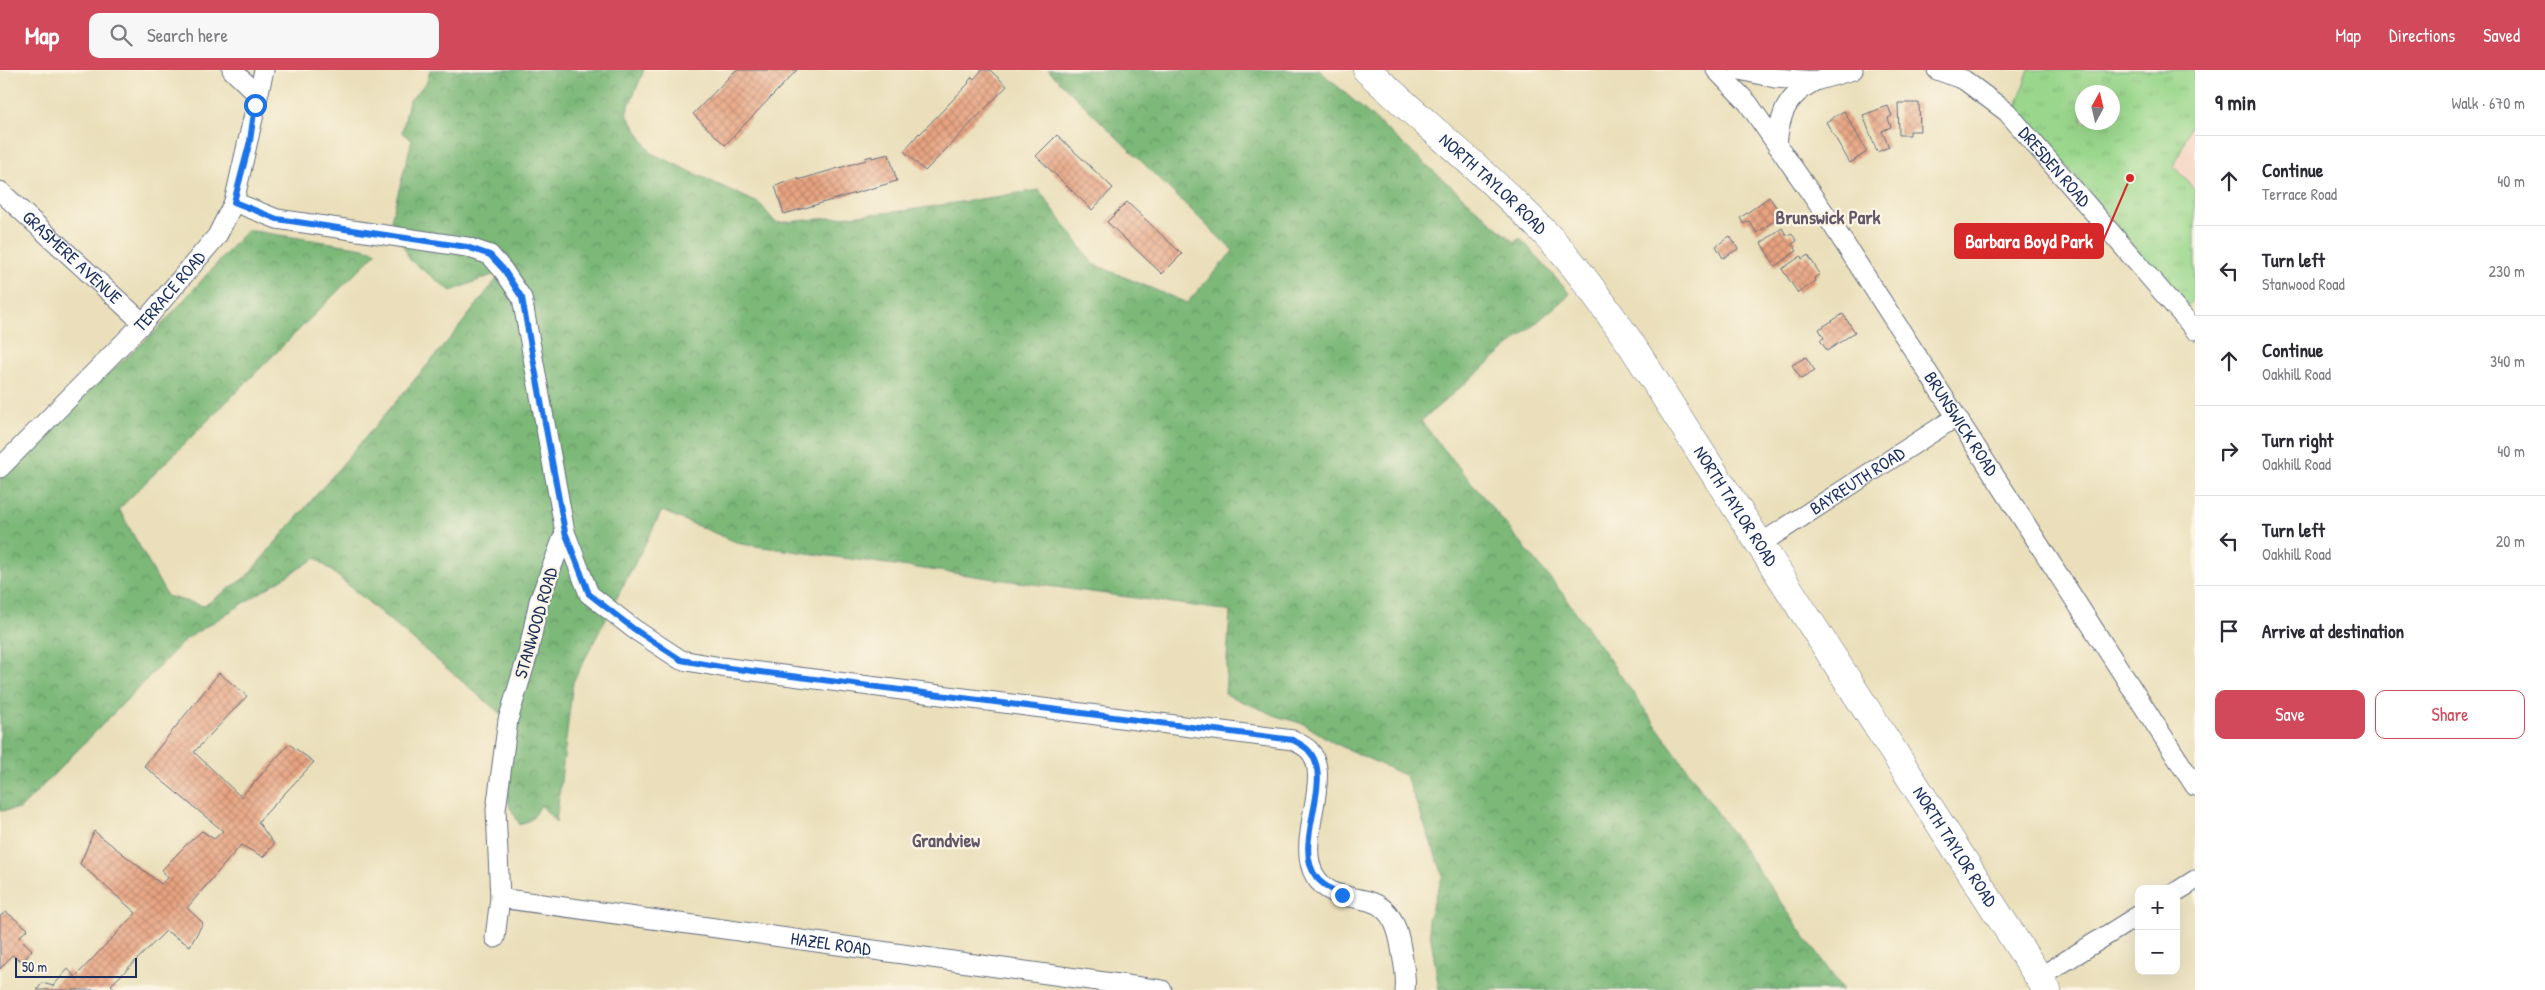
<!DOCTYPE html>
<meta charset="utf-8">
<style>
body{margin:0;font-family:"Patrick Hand",sans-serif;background:#f7f7f7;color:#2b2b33}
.controls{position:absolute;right:15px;bottom:15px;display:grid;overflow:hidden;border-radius:10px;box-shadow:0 5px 20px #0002}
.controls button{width:45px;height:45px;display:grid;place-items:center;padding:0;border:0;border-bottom:1px solid #e1e1e2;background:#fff;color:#2b2b33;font:25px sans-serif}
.compass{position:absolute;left:2075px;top:15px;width:45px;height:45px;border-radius:50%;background:#fff;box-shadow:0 5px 20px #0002;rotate:8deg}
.scale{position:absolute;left:15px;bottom:12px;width:122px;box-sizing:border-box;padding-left:5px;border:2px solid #1b2f5e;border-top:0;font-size:14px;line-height:18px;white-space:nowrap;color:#1b2f5e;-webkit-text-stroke:4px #fcf5e5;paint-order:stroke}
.stop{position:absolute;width:15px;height:15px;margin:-11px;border:4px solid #1a73e8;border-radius:50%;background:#fff}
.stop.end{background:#1a73e8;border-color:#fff;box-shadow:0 1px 5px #0008}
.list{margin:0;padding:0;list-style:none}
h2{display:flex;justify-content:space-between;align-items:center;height:65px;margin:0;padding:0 20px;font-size:21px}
h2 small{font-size:16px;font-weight:400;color:#7c7c81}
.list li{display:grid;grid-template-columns:32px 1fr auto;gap:15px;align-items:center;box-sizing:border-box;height:90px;padding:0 20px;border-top:1px solid #e1e1e2}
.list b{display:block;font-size:19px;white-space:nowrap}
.list p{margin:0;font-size:16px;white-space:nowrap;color:#7c7c81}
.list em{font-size:16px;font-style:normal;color:#7c7c81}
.actions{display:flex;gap:10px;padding:15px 20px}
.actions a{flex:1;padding:11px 0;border:1px solid #d1495b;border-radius:10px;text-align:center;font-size:18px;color:#d1495b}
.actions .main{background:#d1495b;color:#fff}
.icon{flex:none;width:28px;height:28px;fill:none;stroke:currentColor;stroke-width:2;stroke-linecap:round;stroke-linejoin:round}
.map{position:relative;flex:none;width:2195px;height:920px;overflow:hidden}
header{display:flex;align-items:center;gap:30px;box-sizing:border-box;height:70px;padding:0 25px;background:#d1495b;color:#fff}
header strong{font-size:24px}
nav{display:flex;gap:28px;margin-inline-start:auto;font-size:18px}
.search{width:350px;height:45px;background:#f7f7f7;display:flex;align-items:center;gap:12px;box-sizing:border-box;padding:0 18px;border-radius:10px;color:#7c7c81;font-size:19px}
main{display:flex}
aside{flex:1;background:#fff}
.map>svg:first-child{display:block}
.built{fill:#f5d3c1}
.forest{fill:url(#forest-crowns);stroke:#4b746b}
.park{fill:url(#park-tufts);stroke:#5a8375;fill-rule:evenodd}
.building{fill:url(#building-cross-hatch)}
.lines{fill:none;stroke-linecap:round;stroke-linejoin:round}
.street-casing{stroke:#636d7e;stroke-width:21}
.secondary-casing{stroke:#636d7e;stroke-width:29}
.street{stroke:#fff;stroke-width:19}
.secondary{stroke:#fff;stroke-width:28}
.route{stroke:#1a73e8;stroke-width:6}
.labels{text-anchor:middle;stroke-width:4.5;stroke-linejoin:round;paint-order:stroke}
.street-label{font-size:18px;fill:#1b2f5e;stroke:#fcf5e5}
.neighbourhood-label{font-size:19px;font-weight:bold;fill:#63586a;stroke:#fcf5e5}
.leader{fill:none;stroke:#d62828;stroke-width:2}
.callout-dot{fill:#d62828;stroke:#fcf5e5;stroke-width:2}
.callout{fill:#d62828;stroke:#d62828;stroke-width:2}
.callout-label{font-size:19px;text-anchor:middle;font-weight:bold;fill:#fff}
</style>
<header>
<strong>Map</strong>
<div class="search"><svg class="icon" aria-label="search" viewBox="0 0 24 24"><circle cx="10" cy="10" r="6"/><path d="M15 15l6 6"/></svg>Search here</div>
<nav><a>Map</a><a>Directions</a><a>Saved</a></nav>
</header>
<main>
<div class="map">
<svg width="2195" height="920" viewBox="0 0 2195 920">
<defs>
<pattern id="forest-crowns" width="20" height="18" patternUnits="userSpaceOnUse" patternTransform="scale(1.25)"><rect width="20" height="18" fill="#7bb878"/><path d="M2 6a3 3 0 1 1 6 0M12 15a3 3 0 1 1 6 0" fill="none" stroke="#649666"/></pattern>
<pattern id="park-tufts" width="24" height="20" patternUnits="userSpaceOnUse" patternTransform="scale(1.25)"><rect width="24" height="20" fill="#9ad78c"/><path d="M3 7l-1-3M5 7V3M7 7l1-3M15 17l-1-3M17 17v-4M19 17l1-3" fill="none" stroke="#84b97b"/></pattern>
<pattern id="building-cross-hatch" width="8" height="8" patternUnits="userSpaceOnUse" patternTransform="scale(1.25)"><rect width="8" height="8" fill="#e8a380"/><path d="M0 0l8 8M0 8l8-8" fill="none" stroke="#bb856c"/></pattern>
</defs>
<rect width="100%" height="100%" fill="#fcf5e5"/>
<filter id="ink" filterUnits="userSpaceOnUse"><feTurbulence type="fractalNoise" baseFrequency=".02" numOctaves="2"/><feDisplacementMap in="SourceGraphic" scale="10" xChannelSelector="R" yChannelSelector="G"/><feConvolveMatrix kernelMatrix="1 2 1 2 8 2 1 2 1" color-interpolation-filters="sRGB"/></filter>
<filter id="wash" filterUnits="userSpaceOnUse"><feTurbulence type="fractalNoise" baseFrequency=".0096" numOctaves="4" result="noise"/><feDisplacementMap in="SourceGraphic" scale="20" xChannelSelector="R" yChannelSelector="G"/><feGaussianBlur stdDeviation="1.12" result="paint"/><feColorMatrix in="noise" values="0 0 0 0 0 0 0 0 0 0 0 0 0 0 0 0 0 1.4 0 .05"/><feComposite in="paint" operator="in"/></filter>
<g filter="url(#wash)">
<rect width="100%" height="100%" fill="#eadfba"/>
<path class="built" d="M2195,45V119L2174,97Z"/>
<path class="forest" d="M430,0H644L626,43L651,83L760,134L776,153L902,141L1039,120L1093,194L1187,233L1233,181L1048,0H1319L1514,172L1520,168L1570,224L1421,351L1563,524L1843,920H1439L1428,849L1443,805L1406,706L1334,673L1304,654L1279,647L1225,624L1230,541L741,474L662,441L573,612L556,752L541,735L532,749L520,755L510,737L507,725L508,650L316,488L186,569L20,739L0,741V401L157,260L247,160L364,178L377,182L119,439L167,526L204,536L246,507L452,266L503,201L451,221L410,190L391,150L412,70L402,63L409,31L427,12Z"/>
<path class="park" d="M2029,0H2195V45L2174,97L2195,119V228L2186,237L2016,37ZM2082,22H2112V52H2082Z"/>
<g id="blocks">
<path class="building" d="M736,0H797L725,75L693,44Z
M982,0H990L1007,16L925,101L904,81L919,63L920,64L969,13L968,12L972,7L974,9Z
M1898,33H1919L1920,61H1910V65H1899Z
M1888,36L1892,46L1888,48L1891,57L1882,61L1889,77L1877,82L1863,45Z
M1844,41L1867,82L1850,93L1826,52Z
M1057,65L1113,118L1092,140L1036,86Z
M889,84L897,111L784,144L775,116L798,108V110L866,90L865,88L872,86V88Z
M1769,127L1782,145L1757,163L1749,151L1744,154L1740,148Z
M1127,132L1182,184L1162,204L1107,152Z
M1782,158L1787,166L1791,163L1797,171L1792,174L1797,181L1775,196L1761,173Z
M1730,166L1738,179L1723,188L1716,176Z
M1808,185L1820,204L1814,208L1816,211L1798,223L1782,199L1801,186L1802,189Z
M1843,244L1855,262L1827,281L1820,270L1824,268L1819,259Z
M1806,287L1815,301L1801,309L1792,295Z
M219,603L247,626L194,682L241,727L289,674L314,692L258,752L274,774L263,787L241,775L187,838L203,853L190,876L166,861L111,915L118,920H37L42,913L53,916L68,899L75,907L136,843L80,794L94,761L161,814L168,808L162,800L185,776L202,761L214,769L223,761L144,696Z
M6,842L28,859L19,867L32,880L23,892L12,885L0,899V846Z"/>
</g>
</g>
<g filter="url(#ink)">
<use href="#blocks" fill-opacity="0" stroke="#636d7e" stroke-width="1"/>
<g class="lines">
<defs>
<g id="street">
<path d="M232,0L257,24"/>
<path id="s1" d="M1716,0L1748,33L1828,148L2195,716"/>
<path d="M1740,0L1775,8L1815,11L1853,0"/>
<path id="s2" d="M1937,0L1964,10L2007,42L2195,260"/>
<path d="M1777,75C1780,43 1786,27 1815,11"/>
<path id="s3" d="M0,121L143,253"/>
<path d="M234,132L277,149L467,177L490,185L503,200L522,228L565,462L539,531L528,584L508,650L496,740L500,828L495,868"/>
<path id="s4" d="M0,398L143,253L217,166L234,132L264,0"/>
<path d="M565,462L589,524L634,559L681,590L721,597L1293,670C1298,673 1305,676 1309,680C1334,707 1294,771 1315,806C1340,846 1390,805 1401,878C1403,892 1407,906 1405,920"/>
<path id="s5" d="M1760,474L1956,347"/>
<path d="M2176,822L2195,810"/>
<path id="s6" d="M500,828L1162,920"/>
<path d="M2040,907L2139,845"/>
</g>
<g id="secondary">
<path id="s7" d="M1367,0C1426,55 1489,105 1545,163C1578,197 1604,236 1631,274L2047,920"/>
</g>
</defs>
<use href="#street" class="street-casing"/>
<use href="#secondary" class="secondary-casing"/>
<use href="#street" class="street"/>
<use href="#secondary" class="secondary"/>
</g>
</g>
<g class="lines" filter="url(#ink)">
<path class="route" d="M255,35L250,71L234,132L277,149L467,177L490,185L504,200L522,228L565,462L589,524L634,559L681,590L721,597L1293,670C1298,673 1305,676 1309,681C1336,711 1290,775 1317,808C1323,816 1333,820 1342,825"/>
</g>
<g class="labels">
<g class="street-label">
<text dy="6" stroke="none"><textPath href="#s2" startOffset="155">DRESDEN ROAD</textPath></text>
<text dy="6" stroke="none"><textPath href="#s7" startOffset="170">NORTH TAYLOR ROAD</textPath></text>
<text dy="6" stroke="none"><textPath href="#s3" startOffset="98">GRASMERE AVENUE</textPath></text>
<text dy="6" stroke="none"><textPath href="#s4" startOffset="245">TERRACE ROAD</textPath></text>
<text dy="6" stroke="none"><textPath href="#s1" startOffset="431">BRUNSWICK ROAD</textPath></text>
<text dy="6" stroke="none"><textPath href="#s5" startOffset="116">BAYREUTH ROAD</textPath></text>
<text dy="6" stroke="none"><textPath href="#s7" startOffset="575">NORTH TAYLOR ROAD</textPath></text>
<text transform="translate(536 553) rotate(-74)" y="6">STANWOOD ROAD</text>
<text dy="6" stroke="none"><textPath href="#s7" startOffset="980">NORTH TAYLOR ROAD</textPath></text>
<text dy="6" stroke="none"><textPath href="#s6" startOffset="334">HAZEL ROAD</textPath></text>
</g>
<g class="neighbourhood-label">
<text x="1828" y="154">Brunswick Park</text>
<text x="946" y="777">Grandview</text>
</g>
</g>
<path class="leader" d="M2130 108L2103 171"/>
<circle class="callout-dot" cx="2130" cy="108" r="5"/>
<rect class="callout" x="1955" y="154" width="148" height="34" rx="5"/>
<g class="callout-label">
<text x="2029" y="178">Barbara Boyd Park</text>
</g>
</svg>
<div class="controls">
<button>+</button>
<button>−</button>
</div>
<svg class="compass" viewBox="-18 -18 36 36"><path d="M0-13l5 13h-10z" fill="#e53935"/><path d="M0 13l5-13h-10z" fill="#7c7c81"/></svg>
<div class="scale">50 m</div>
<div class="stop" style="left:255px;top:35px"></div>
<div class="stop end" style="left:1342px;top:825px"></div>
</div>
<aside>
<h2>9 min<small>Walk · 670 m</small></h2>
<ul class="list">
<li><svg class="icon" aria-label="ahead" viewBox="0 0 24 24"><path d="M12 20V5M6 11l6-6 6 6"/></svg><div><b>Continue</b><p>Terrace Road</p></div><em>40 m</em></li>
<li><svg class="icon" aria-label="left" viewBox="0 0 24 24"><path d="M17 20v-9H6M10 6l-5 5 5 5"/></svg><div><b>Turn left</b><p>Stanwood Road</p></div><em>230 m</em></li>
<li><svg class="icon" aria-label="ahead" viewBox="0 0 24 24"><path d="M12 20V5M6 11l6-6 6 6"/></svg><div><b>Continue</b><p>Oakhill Road</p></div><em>340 m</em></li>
<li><svg class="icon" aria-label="right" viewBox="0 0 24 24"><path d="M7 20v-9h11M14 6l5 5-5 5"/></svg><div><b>Turn right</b><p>Oakhill Road</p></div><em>40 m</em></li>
<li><svg class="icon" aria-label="left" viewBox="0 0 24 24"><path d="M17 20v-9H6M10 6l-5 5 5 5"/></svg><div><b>Turn left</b><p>Oakhill Road</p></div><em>20 m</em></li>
<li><svg class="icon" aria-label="arrive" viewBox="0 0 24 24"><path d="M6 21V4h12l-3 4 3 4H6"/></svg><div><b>Arrive at destination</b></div></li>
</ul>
<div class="actions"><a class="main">Save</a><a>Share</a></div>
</aside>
</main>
